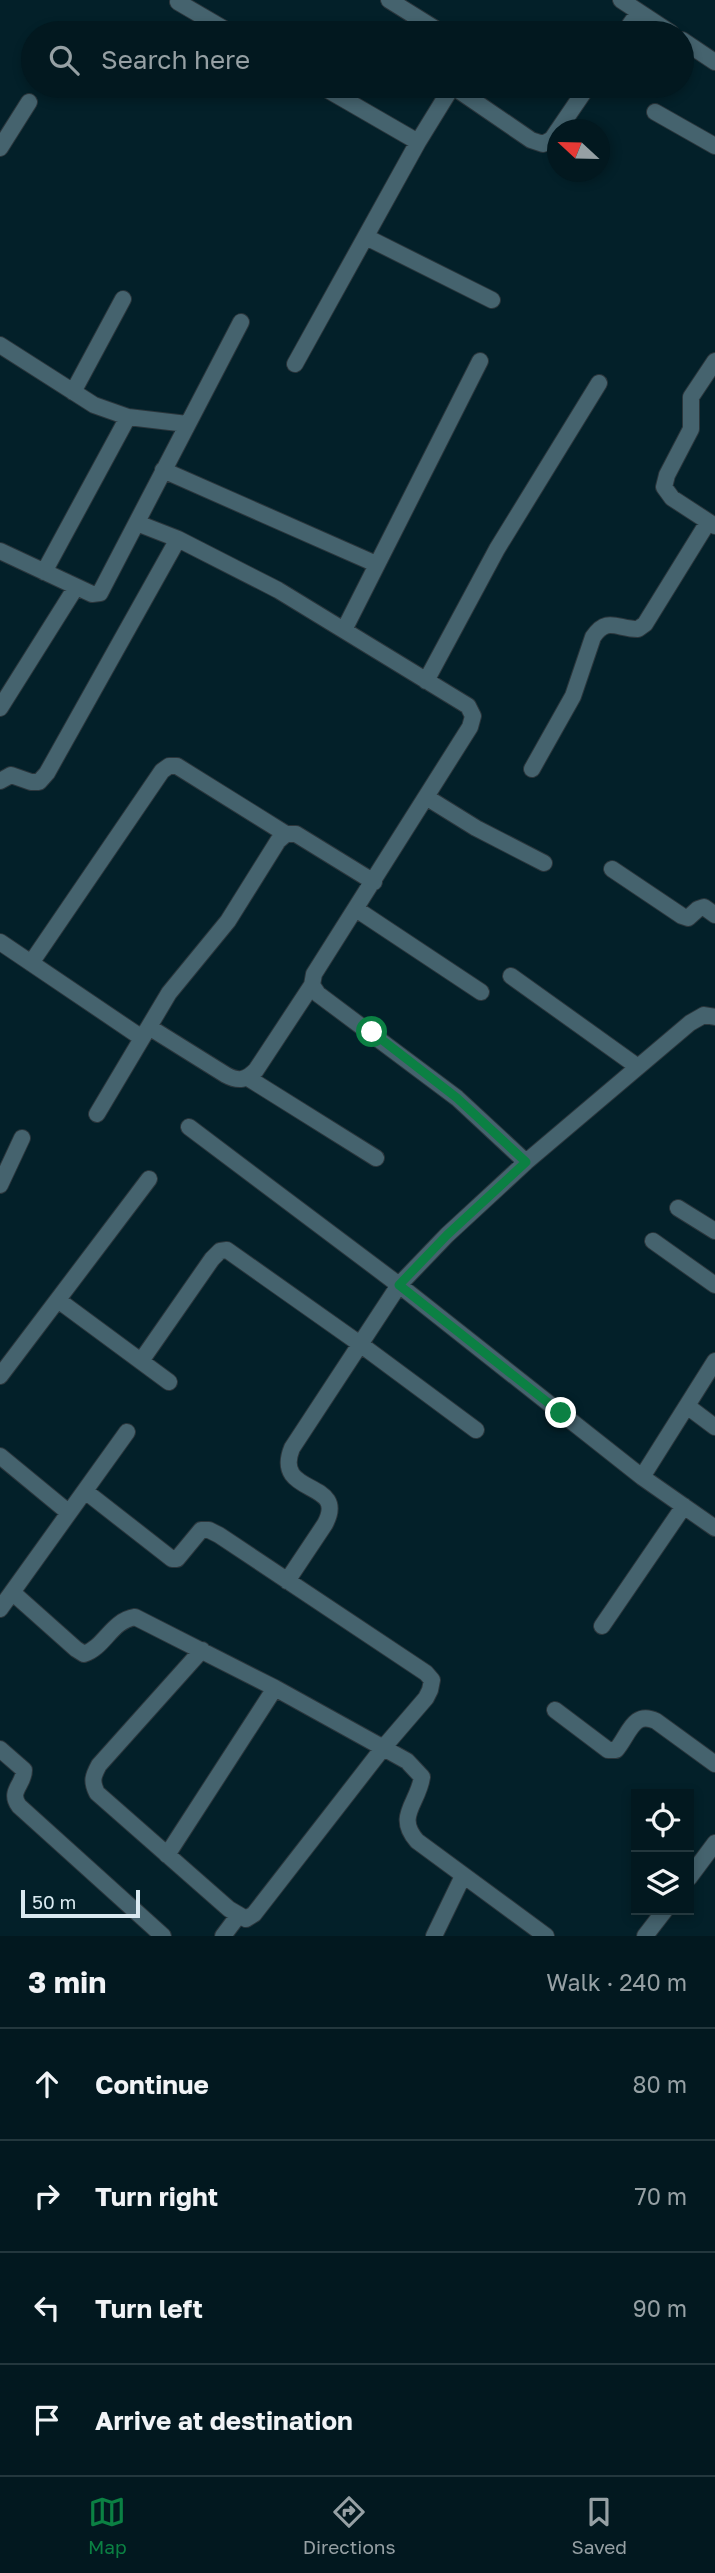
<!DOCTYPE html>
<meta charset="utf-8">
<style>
body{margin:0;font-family:"Golos Text",sans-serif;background:#0c2128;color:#f1f3f6}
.controls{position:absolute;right:21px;bottom:21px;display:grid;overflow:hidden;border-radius:0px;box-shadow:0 4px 10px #0003}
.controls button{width:63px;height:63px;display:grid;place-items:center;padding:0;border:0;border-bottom:2px solid #23373d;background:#02181f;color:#f1f3f6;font:35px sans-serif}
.compass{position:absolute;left:547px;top:119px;width:63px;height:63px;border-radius:50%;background:#02181f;box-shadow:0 4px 10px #0003;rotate:292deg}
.scale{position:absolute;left:21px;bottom:18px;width:119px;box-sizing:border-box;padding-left:7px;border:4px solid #d9e9f0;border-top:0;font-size:19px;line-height:24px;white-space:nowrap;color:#d9e9f0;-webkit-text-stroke:5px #032029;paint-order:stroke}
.stop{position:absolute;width:21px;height:21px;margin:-16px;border:5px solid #0b8043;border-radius:50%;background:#fff}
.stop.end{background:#0b8043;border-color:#fff;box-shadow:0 2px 7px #0008}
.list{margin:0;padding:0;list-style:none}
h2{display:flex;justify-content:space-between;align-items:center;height:91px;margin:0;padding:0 28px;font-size:30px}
h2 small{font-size:23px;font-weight:400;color:#96a0a4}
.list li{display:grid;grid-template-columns:46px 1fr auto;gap:21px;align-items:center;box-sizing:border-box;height:112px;padding:0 28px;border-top:2px solid #23373d}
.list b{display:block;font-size:26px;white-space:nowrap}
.list em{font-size:23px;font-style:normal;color:#96a0a4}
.icon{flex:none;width:38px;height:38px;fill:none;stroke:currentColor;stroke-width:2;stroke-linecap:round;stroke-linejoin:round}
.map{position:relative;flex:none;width:715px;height:1936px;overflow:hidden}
.search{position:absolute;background:#02181f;box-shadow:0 4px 10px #0003;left:21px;right:21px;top:21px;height:77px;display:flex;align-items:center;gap:18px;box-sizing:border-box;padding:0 24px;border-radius:38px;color:#96a0a4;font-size:26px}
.sheet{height:539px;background:#02181f}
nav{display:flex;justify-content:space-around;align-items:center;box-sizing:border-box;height:98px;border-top:2px solid #23373d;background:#02181f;font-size:19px;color:#96a0a4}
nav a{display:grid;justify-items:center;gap:4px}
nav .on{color:#0b8043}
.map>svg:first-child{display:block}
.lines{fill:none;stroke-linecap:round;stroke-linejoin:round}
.minor-casing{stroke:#2b363c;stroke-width:18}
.minor{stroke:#45636e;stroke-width:16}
.route{stroke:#0b8043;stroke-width:9}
</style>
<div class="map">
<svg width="715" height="1936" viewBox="0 0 715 1936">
<rect width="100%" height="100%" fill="#032029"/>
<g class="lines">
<defs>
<path id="minor" d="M389,0L442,33
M621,0L671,33
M178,2L231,33
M624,33L639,12
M682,40L715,62
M321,86L418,142
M655,112L715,146
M558,130L588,86
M0,148L29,102
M366,237L492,300
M0,345L94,405L128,417L187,424
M715,361L691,397V429L667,475L664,487L672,498L715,526
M295,364L418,142L450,90H458L531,140L543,144L552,139L558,130
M73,392L123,299
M163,470L376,564
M137,523L178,539L278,590L468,706L473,716L470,727L314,974L312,985L318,994L457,1098L526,1162
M0,551L92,594L100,593L241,322
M44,572L128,417
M344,630L480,361
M426,681L497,549L599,383
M0,708L76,587
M532,769L573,696L593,637C607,616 617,629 638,629L645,624L708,522
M0,781L11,775L31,782H39L47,773L178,539
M426,797L476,828L544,863
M612,869L682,916L688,918L698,909L704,907L715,915
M356,909L481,992
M0,942L142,1038
M31,963L162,771L169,766H177L286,834
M511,976L638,1067
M149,1027L226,1075C239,1082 246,1080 256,1070L312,985
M248,1078L376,1158
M97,1114L169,993L228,921L278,841L286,834H296L374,882
M189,1127L399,1285L642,1477L715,1528
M0,1185L22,1138
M678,1208L715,1231
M653,1241L715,1285
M58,1300L169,1382
M141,1361L212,1259L220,1251L227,1250L360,1344L476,1430
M0,1376L149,1179
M687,1406L715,1427
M0,1456L68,1512
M642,1477L715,1361
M85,1491L172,1559H177L201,1530H209L219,1535L426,1673L432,1680L430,1690L426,1698L383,1748L254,1914L246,1919L229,1909L97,1793C91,1781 93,1776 99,1765L202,1650
M287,1581L325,1524C349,1479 272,1497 292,1448L399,1285L447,1235L526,1162L690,1023L704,1015L715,1017
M12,1592L76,1649L84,1654C105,1647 111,1621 135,1617L275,1688L407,1761L422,1777C418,1804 395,1816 417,1841L546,1936
M0,1609L127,1432
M602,1626L684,1506
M555,1710L608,1750H616C629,1735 633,1710 656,1721L715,1764
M0,1749L24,1770C24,1785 8,1791 19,1806L163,1936
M167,1855L275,1688
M689,1878L715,1843
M223,1936L238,1916
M434,1936L463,1876
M645,1936L665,1910"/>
</defs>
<use href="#minor" class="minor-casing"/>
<use href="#minor" class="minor"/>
</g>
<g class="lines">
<path class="route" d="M372,1032L457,1098L526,1162L447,1235L399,1285L561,1413"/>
</g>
</svg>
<div class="controls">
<button><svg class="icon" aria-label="locate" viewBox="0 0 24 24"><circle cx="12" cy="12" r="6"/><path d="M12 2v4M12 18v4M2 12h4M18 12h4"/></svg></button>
<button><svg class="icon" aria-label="layers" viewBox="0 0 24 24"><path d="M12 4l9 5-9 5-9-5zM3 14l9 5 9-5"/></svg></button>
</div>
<svg class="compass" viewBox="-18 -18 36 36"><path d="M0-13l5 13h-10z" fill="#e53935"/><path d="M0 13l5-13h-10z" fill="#96a0a4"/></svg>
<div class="scale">50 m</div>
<div class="stop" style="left:372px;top:1032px"></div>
<div class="stop end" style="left:561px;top:1413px"></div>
<div class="search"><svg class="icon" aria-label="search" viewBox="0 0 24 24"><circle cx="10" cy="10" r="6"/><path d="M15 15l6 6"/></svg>Search here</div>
</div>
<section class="sheet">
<h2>3 min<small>Walk · 240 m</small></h2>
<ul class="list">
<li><svg class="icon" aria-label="ahead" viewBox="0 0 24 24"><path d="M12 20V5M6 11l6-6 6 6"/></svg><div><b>Continue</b></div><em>80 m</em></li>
<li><svg class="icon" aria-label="right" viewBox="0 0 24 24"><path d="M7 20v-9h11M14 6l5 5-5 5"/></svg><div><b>Turn right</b></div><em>70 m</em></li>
<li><svg class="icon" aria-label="left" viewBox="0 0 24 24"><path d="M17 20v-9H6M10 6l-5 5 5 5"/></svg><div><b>Turn left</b></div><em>90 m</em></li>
<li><svg class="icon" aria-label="arrive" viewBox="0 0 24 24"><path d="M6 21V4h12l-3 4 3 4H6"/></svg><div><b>Arrive at destination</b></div></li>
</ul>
</section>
<nav>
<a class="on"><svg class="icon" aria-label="map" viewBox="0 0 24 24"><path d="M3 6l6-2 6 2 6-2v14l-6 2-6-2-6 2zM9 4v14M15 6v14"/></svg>Map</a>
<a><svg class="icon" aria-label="directions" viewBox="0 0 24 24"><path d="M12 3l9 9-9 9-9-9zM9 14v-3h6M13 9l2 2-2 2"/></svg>Directions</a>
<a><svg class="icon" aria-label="saved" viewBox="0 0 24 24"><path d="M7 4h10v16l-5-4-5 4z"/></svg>Saved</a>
</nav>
